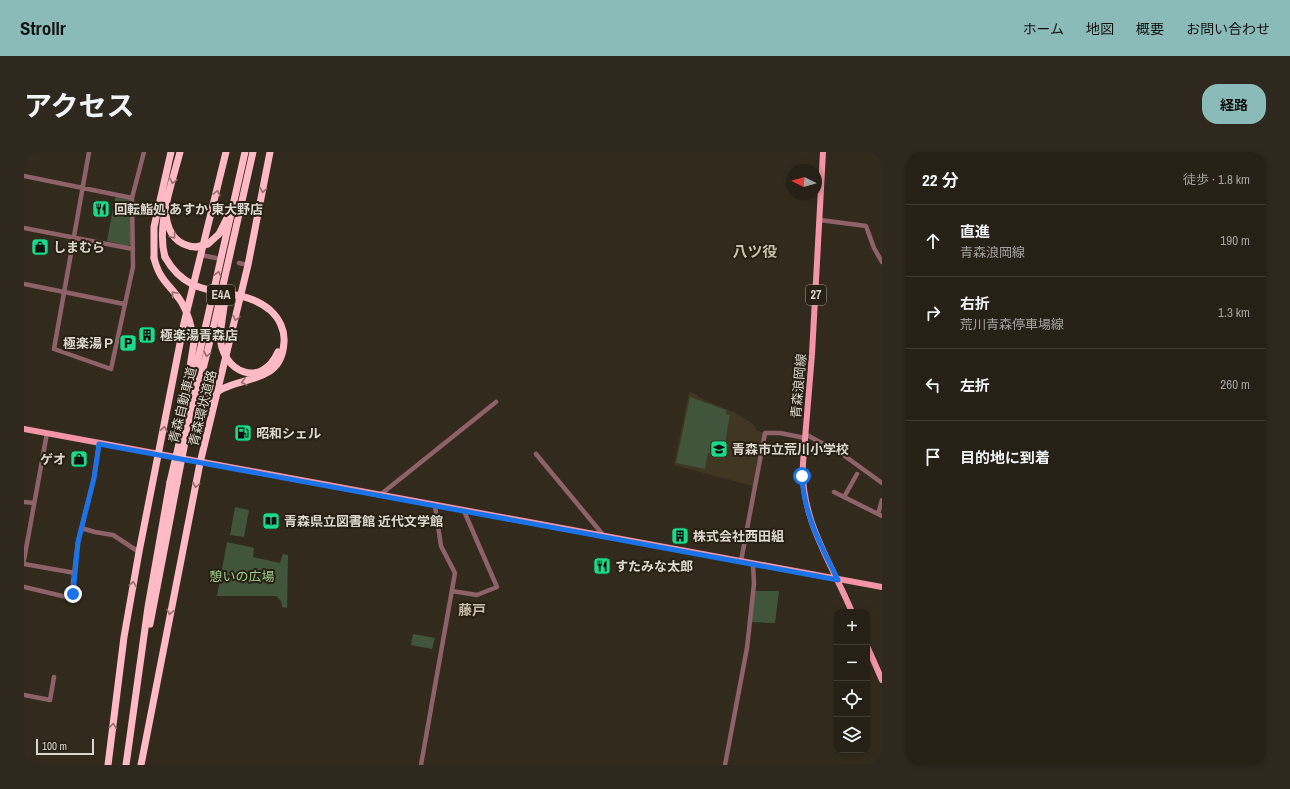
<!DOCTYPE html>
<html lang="ja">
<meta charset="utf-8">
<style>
body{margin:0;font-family:"Archivo Narrow","Noto Sans JP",sans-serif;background:#2e281f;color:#f1f3f6}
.controls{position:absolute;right:12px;bottom:12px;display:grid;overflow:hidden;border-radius:8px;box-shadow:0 2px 6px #0003}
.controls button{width:36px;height:36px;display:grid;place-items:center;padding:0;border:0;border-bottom:1px solid #423e35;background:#262016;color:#f1f3f6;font:20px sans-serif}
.compass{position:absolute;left:762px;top:12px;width:36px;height:36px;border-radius:50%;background:#262016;box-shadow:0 2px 6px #0003;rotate:275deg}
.scale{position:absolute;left:12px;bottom:10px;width:58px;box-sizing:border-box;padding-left:4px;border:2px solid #ddd8cf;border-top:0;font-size:11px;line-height:14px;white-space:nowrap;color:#ddd8cf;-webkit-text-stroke:3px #282113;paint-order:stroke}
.stop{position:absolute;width:12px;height:12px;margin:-9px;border:3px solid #1a73e8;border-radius:50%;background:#fff}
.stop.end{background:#1a73e8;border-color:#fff;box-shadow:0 1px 4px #0008}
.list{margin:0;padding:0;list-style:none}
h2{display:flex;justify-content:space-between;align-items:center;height:52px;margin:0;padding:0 16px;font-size:17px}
h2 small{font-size:13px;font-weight:400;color:#a4a3a1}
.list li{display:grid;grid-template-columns:26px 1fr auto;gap:12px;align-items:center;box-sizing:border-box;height:72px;padding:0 16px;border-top:1px solid #423e35}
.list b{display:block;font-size:15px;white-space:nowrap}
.list p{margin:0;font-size:13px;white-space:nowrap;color:#a4a3a1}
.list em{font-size:13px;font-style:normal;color:#a4a3a1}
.icon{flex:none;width:22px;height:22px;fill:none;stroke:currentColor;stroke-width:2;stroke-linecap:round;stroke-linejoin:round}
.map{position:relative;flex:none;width:858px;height:613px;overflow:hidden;border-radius:16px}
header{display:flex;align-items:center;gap:24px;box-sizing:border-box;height:56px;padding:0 20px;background:#8bbbb9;color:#111}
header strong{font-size:19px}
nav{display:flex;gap:22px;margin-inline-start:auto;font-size:14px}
.intro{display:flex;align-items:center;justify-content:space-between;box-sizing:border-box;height:96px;padding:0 24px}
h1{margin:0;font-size:28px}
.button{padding:10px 18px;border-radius:16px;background:#8bbbb9;color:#111;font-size:14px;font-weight:700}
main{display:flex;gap:24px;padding:0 24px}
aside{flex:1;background:#262016;border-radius:16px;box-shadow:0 2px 6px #0003}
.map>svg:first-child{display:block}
.built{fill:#403622}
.green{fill:#41553d}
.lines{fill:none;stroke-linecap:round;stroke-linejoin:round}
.minor{stroke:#8f6269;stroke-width:4.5}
.major{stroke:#f395a6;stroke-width:6}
.highway{stroke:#ffbac5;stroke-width:7}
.highway-bridge{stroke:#ffbac5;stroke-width:7}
.oneway{stroke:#946e6c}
.route{stroke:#1a73e8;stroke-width:5}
.labels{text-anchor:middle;stroke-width:4;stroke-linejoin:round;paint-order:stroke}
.shield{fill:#282113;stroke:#a7a197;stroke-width:1}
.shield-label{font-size:12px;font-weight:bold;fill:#ddd8cf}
.poi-label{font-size:13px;font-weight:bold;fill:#ddd8cf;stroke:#282113;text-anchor:start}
.street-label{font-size:13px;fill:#ddd8cf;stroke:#282113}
.park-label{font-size:13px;fill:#9bcf8f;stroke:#282113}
.neighbourhood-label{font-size:14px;font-weight:bold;fill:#c8bfae;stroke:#282113}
.quarter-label{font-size:15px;font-weight:bold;fill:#c8bfae;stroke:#282113}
</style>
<header>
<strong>Strollr</strong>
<nav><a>ホーム</a><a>地図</a><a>概要</a><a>お問い合わせ</a></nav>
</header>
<div class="intro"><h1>アクセス</h1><a class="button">経路</a></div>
<main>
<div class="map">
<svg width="858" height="613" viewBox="0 0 858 613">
<rect width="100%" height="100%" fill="#322b1d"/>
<path class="built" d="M667,240L682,249L710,260L729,272L732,278L739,281L729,334L650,313L665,241Z"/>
<path class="green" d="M94,44L104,46L106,48L107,92L104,94L83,89L91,46Z
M666,245L702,258V262L706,263L699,302L684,301L681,317L652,311Z
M211,355L225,358L220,385L206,383Z
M203,390L230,396L229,405L256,411L259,402L264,403L263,456L258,455L257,449L252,444H193Z
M731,439H755L751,471L727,470Z
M389,482L411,486L408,497L387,493Z"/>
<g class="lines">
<path class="minor" d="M65,0L30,197L87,217L109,115L108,46L120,0
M0,24L108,46
M796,68L842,74L850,96L858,110
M0,76L109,97
M177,103L192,106
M215,111L224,113
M0,132L100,152
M781,282L818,302L858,331
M512,302L580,384
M810,340L858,364
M356,343L472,250
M820,345L833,322
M0,350L10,351
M854,362L858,348
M57,376L71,380L89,383L115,400
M0,408L23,281
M717,409L741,281H756L781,286
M0,412L51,421
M0,435L47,446L54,390L70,326L75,292
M428,439L453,443L473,435L440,359
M0,543L26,548L30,525
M397,613L431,421L417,394L411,354
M701,613L723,496L730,432L729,412"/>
<path class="major" d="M799,0L788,202L779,311C776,367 807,410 828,460
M0,277L858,435
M843,494L858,528"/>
<path class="highway" d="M142,63C144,81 153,94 172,95
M195,82L203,66
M141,105C132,73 148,32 156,0
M130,106V75L147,0
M196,183L202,140
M163,233L170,190
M169,273L177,255
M157,283L221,0
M162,285L191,169L229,0
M126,472L153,331
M84,613L100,485L115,400L160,171L202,0
M102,613L124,455L146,330
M117,613L176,311L224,113L246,0"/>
<path class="highway-bridge" d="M172,95L184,92L195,82
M141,105C168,154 213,130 246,158C255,166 261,178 260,190C258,230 223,224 198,237C189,241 183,248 177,255
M130,106C136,130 146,132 158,151C165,163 168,176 170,190
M196,183C197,221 238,237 254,200
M146,330L157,283
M153,331L162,285"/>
</g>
<defs><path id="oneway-chevron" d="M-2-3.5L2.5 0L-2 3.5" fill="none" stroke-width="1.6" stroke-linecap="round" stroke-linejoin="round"/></defs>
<g class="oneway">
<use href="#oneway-chevron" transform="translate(149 29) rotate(103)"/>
<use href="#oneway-chevron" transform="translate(239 38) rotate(101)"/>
<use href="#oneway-chevron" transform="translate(193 41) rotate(-76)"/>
<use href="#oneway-chevron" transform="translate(149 84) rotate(54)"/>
<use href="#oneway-chevron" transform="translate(194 122) rotate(-77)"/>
<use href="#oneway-chevron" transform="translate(150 142) rotate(-131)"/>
<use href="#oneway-chevron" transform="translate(212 166) rotate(103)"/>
<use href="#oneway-chevron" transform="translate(183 202) rotate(104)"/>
<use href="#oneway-chevron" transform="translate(220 230) rotate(166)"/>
<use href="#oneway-chevron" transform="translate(140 277) rotate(-79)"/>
<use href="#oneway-chevron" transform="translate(172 333) rotate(102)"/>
<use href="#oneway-chevron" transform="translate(109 432) rotate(-80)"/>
<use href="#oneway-chevron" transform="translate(146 460) rotate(101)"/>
<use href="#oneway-chevron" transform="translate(89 574) rotate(-83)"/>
</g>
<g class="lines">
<path class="route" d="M49,442L54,390L70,326L75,292L814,428C797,394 780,363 778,324"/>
</g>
<defs>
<symbol id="restaurant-square" viewBox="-11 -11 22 22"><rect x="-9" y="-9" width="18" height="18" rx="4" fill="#1bd988" stroke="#282113"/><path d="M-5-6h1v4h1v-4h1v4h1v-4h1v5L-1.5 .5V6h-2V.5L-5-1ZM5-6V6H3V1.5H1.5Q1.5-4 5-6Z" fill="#111"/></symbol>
<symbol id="shop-square" viewBox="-11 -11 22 22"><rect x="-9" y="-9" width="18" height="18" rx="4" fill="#1bd988" stroke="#282113"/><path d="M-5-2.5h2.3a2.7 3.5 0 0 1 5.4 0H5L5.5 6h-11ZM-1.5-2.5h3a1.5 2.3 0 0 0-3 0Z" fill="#111"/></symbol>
<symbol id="building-square" viewBox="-11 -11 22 22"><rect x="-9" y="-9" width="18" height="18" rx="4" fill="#1bd988" stroke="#282113"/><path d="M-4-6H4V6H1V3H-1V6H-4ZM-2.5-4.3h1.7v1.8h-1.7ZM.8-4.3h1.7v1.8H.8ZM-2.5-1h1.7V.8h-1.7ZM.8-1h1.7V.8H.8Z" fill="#111"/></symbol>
<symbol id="parking-square" viewBox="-11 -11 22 22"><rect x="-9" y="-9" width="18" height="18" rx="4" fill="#1bd988" stroke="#282113"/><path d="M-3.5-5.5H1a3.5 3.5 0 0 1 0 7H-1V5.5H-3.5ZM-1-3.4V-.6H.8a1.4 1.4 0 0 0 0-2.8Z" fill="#111"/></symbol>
<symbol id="fuel-square" viewBox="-11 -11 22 22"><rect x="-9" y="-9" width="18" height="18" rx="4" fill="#1bd988" stroke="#282113"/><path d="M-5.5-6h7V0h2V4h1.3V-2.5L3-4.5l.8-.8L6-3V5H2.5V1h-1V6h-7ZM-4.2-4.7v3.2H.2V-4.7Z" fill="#111"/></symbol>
<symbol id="school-square" viewBox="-11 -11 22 22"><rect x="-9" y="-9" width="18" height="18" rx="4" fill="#1bd988" stroke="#282113"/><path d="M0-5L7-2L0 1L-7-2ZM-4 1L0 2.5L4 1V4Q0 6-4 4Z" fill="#111"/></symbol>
<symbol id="library-square" viewBox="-11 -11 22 22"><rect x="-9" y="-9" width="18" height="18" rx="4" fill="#1bd988" stroke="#282113"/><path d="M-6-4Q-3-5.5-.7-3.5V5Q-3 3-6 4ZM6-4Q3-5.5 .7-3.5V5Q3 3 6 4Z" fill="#111"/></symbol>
</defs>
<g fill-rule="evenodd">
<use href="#restaurant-square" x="67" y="47" width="20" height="20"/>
<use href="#shop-square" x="6" y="85" width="20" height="20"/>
<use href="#building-square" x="113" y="173" width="20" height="20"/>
<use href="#parking-square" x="94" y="181" width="20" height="20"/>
<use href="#fuel-square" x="209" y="271" width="20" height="20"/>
<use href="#school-square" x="685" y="287" width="20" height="20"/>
<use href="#shop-square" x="45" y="297" width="20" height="20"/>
<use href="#library-square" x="237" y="359" width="20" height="20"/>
<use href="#building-square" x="646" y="374" width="20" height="20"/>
<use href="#restaurant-square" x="568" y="404" width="20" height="20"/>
</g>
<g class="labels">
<g class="shield">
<rect x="183" y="133" width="28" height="20" rx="3"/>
<rect x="782" y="133" width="20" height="20" rx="3"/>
</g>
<g class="shield-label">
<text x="197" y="147">E4A</text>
<text x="792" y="147">27</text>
</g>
<g class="poi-label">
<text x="90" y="62">回転鮨処 あすか 東大野店</text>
<text x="29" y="100">しまむら</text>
<text x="136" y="188">極楽湯青森店</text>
<text x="91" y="196" text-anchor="end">極楽湯Ｐ</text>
<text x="232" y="286">昭和シェル</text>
<text x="708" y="302">青森市立荒川小学校</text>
<text x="42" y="312" text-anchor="end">ゲオ</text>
<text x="260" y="374">青森県立図書館 近代文学館</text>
<text x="669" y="389">株式会社西田組</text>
<text x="591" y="419">すたみな太郎</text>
</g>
<g class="street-label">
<text transform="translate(774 234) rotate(-85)" y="5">青森浪岡線</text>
<text transform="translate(158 253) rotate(-76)" y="5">青森自動車道</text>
<text transform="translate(178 256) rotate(-76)" y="5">青森環状道路</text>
</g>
<g class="park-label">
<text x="218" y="429">憩いの広場</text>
</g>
<g class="neighbourhood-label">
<text x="448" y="463">藤戸</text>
</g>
<g class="quarter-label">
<text x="731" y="105">八ツ役</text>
</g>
</g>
</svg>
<div class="controls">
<button>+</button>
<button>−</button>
<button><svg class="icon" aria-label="locate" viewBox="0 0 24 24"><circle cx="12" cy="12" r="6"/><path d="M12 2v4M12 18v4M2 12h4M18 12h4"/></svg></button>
<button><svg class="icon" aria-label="layers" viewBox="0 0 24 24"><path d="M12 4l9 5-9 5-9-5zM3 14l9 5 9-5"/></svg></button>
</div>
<svg class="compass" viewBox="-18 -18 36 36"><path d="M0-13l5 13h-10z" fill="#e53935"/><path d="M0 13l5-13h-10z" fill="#a4a3a1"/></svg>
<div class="scale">100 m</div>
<div class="stop" style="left:778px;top:324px"></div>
<div class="stop end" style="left:49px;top:442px"></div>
</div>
<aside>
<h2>22 分<small>徒歩 · 1.8 km</small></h2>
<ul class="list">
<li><svg class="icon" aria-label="ahead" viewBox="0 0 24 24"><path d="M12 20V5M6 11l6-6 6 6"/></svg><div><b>直進</b><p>青森浪岡線</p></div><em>190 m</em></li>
<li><svg class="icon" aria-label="right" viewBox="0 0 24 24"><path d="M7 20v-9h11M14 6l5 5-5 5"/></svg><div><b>右折</b><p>荒川青森停車場線</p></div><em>1.3 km</em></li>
<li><svg class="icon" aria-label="left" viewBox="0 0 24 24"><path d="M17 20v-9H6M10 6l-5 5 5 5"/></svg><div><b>左折</b></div><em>260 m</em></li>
<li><svg class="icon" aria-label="arrive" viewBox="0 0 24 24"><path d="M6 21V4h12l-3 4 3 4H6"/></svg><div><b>目的地に到着</b></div></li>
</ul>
</aside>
</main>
